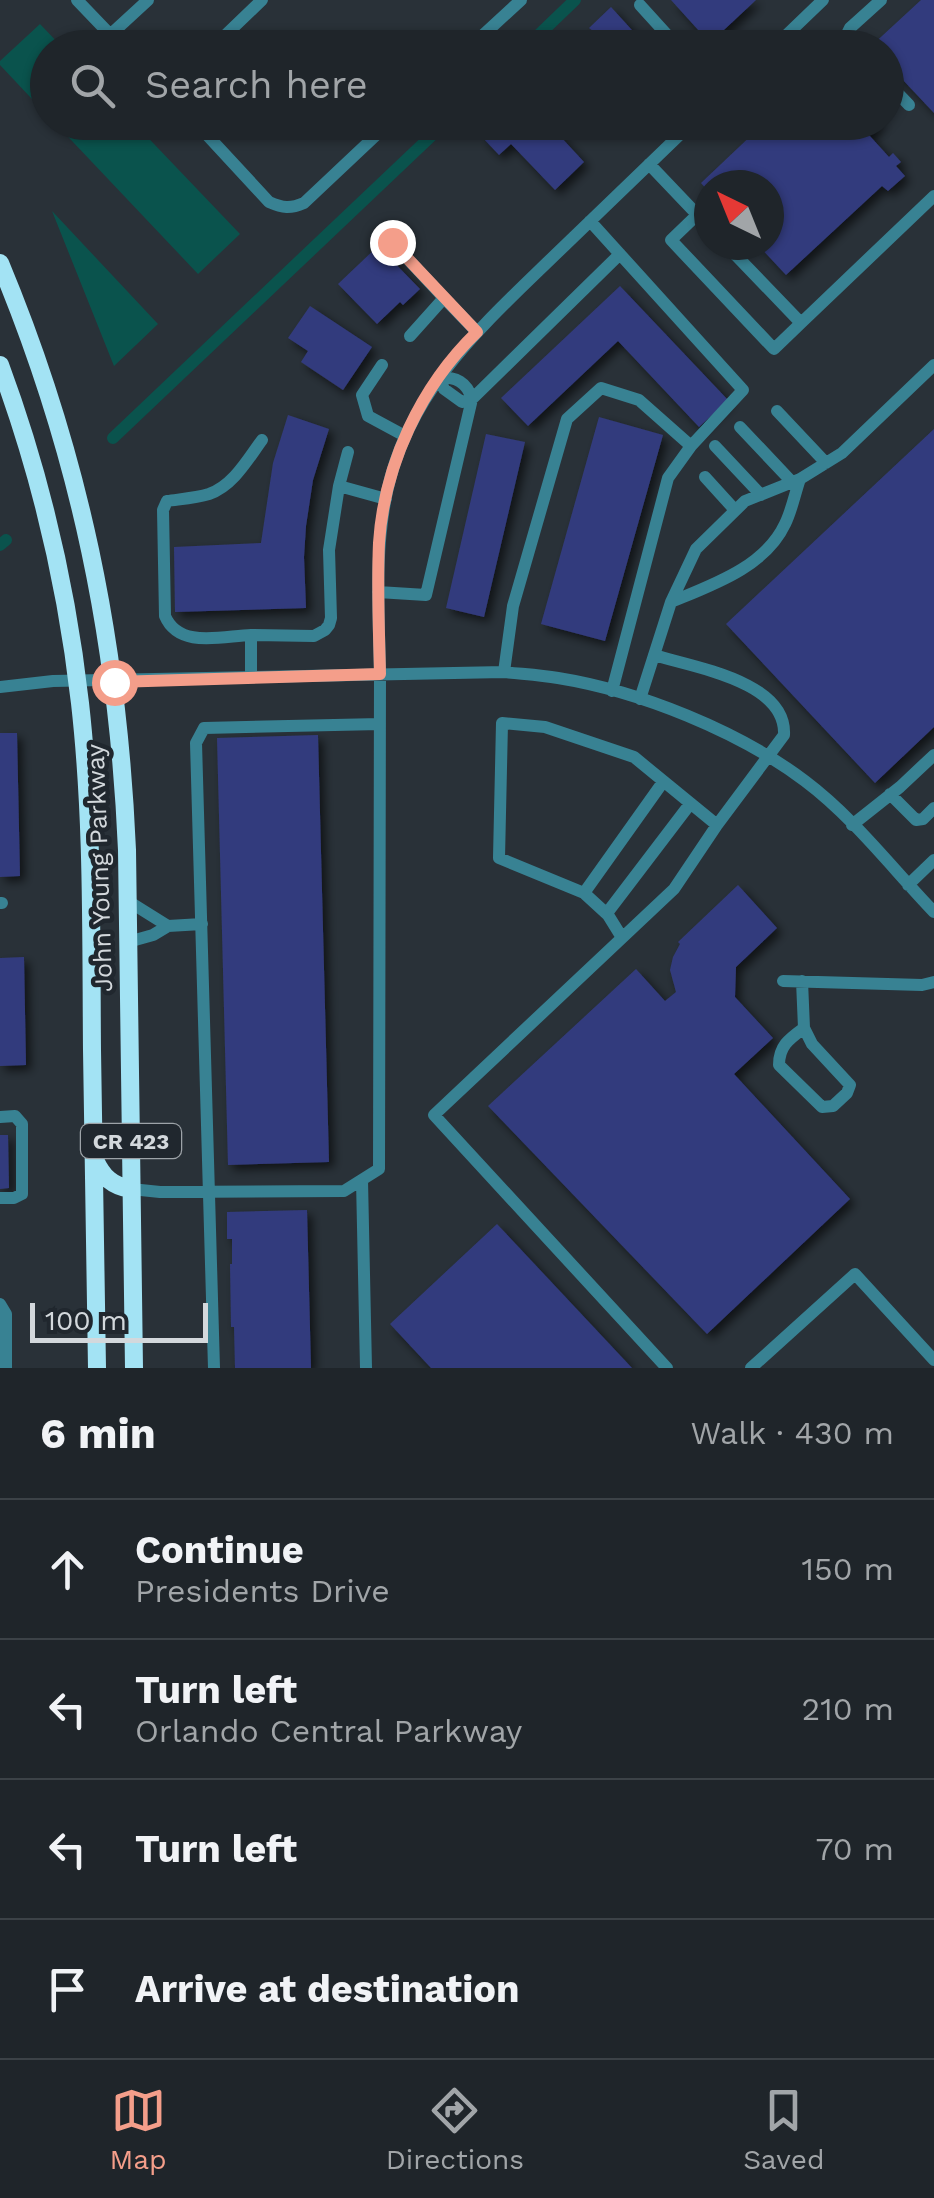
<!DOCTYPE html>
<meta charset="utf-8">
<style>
body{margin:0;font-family:"Work Sans",sans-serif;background:#272d32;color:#f1f3f6}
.compass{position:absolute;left:694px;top:170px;width:90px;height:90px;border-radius:50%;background:#1f252a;box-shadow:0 2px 8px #0004;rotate:317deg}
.scale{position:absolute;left:30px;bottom:25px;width:178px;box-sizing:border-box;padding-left:10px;border:5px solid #d3d8dc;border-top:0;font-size:28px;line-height:35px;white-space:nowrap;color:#d3d8dc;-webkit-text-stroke:8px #20272e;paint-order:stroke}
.stop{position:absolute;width:30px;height:30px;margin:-22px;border:8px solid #f49e8a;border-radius:50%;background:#fff}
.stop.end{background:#f49e8a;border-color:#fff;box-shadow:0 2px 10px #0008}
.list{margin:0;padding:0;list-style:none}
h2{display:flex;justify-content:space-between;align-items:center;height:130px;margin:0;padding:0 40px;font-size:42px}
h2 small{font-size:32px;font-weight:400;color:#a1a5a8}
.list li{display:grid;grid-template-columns:65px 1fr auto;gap:30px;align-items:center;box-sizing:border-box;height:140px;padding:0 40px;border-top:2px solid #3c4247}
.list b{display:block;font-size:38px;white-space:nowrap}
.list p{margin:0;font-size:32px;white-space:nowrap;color:#a1a5a8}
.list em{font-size:32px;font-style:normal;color:#a1a5a8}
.icon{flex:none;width:55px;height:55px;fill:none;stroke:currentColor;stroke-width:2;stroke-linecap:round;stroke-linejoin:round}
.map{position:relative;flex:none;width:934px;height:1368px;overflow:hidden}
.search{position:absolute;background:#1f252a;box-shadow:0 2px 8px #0004;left:30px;right:30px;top:30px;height:110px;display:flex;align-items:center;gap:25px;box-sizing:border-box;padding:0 35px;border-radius:55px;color:#a1a5a8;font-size:38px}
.sheet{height:690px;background:#1f252a}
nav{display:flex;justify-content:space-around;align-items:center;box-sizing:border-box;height:140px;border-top:2px solid #3c4247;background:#1f252a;font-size:28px;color:#a1a5a8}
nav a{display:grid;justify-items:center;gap:5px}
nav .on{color:#f49e8a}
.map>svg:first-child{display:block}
.water{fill:#0a534d}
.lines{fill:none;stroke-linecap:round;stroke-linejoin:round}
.canal{stroke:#0a534d;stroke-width:12}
.building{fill:#333b7d;filter:url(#shadow)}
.minor{stroke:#388293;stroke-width:12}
.highway{stroke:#a3e3f4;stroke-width:18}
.route{stroke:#f49e8a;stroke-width:12}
.labels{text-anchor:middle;stroke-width:9;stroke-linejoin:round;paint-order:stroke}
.shield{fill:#20272e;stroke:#9da3a8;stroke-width:2.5}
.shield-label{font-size:22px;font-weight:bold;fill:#d3d8dc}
.street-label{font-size:25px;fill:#d3d8dc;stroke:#20272e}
</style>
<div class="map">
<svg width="934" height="1368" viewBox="0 0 934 1368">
<defs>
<filter id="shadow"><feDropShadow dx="5" dy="5" stdDeviation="5" flood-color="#0009"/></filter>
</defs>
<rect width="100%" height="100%" fill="#293138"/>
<path class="water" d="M40,24L62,47L48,48L47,115L0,65V61Z
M55,123H134L240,234L198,274Z
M52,211L158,324L114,366Z"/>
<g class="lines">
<path class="canal" d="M525,48L575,0
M113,438L446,122
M0,545L6,540"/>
</g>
<path class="building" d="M671,0H756L710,43Z
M921,0H934V113L886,62V48H869Z
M611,7L641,40L646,35L657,46L655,48H590L583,40L593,31L589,28Z
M497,122H547L584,162L555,190L511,144L499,155L482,137Z
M779,122H882L869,135L889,157L893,153L901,162L896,166L905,176L888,191L882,186L786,275L758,245H769V185H709V192L701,183L758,129L770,131Z
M378,246L420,289L403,305L400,302L377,324L338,284Z
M620,286L728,400L699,427L618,341L528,426L501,398Z
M310,306L372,347L343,390L301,362L308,351L288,338Z
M288,415L329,429L313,480L306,526L304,557L306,608L175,612L174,547L261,543L273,463Z
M599,417L663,435L605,641L541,624Z
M934,429V727L875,783L726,624Z
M486,434L525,442L484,617L446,608Z
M0,733H17L20,876L0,877Z
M318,735L329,1162L228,1165L217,738Z
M738,885L777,928L736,967L735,997L773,1038L734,1074L850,1199L707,1334L488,1106L636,969L665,1001L676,992L670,970L673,957L680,944L678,942Z
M24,957L26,1065L0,1066V958Z
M0,1135H8L9,1188L0,1189Z
M307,1210L311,1368H235L234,1327H231L230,1264H232V1239H227V1212Z
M497,1224L632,1368H431L390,1324Z"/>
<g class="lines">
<path class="minor" d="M77,0L123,48
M640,5L679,48
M110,35L148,0
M212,48L262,0
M469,48L521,0
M773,48L823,0
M855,48L850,42L848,32L850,28L881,0
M886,81L909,105
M195,122L269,202C283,208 290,209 304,203L390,122
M742,122L743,123
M649,164L709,227
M697,215L671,240L774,349L801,323L726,245
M590,221L743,390L691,446L668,478L612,691
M392,242L444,298
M801,323L934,196
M410,336L444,298L477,332
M382,365L362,395L368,416L405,436
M439,377C456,377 467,382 472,399L462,402L444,389Z
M777,411L826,463
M740,427L792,482
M715,446L761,495
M705,477L735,510
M339,486L348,452
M378,592L426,595L472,399L620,254
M671,602C712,585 765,567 785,524C792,510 795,493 800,479
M251,635L314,636L325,630L329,625L331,618L329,550L339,486L386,499
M654,655C692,667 787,681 784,735L717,825L674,889L434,1115L667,1368
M504,672L513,606L567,419L601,388L639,400L691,446
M251,677V635C222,636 179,649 165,616L163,510L167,501C181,499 196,498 209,494C233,486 248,459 262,440
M0,687L53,681L504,672C522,674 540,675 558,678C639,691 739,731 805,781C853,817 892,868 934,912
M640,699L671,602L696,549L745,501L800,479L842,453L934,365
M890,794L916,820L923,819L934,808
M852,825L900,787L934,755
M908,885L934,860
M584,893L663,782
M128,901L168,926
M0,903H2
M607,913L690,804
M621,936L608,915L584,893L499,858L502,723L545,727L634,757L717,825
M128,942L153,935L168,926L202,924
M783,981L922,985L934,982
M802,981L804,1028L812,1044L850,1085L847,1093L833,1106L822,1107L779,1065C779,1046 789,1039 804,1028
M0,1117L15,1116L22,1124V1194L14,1198H0
M362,1180L366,1368
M131,1189L160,1192L344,1191L379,1169L380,674C379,613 374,551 387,492C409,389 484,324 556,254C602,210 647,166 693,122
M0,1304L6,1314V1368
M214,1368L196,743L204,728L380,724
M751,1368L855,1274L934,1360"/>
<path class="highway" d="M0,263C80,455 118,642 127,850L134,1368
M0,365C40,473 67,588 80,703C93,818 91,935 92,1050C93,1156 95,1262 97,1368
M95,1160C103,1177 112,1186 131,1189"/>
</g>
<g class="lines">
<path class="route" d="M114,682L380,674C379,630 377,587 379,543C384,465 421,386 477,332L392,242"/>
</g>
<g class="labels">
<rect class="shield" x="81" y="1124" width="100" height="34" rx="8"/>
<g class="shield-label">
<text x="131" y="1149">CR 423</text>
</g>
<g class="street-label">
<text transform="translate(99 868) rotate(-92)" y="9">John Young Parkway</text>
</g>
</g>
</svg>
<svg class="compass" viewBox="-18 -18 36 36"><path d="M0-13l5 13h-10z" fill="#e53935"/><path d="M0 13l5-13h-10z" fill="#a1a5a8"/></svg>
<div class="scale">100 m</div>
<div class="stop" style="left:114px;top:682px"></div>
<div class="stop end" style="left:392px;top:242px"></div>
<div class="search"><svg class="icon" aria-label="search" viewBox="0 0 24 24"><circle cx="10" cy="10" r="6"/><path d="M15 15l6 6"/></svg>Search here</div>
</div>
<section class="sheet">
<h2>6 min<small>Walk · 430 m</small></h2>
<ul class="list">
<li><svg class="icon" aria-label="ahead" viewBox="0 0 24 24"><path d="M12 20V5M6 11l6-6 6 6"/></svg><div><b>Continue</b><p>Presidents Drive</p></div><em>150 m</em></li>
<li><svg class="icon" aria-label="left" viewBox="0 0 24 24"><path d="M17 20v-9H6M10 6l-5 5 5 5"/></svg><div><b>Turn left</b><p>Orlando Central Parkway</p></div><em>210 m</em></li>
<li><svg class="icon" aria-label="left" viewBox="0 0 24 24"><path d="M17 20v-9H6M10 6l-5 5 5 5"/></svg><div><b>Turn left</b></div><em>70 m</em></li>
<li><svg class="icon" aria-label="arrive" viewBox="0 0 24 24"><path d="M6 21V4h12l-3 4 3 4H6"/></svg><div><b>Arrive at destination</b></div></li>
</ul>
</section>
<nav>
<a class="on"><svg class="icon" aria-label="map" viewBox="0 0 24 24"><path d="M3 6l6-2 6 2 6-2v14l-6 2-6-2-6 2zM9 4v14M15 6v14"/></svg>Map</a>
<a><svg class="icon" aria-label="directions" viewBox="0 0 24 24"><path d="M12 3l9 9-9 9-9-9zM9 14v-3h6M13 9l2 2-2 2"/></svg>Directions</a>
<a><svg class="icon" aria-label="saved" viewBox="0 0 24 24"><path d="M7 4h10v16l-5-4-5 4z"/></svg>Saved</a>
</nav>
